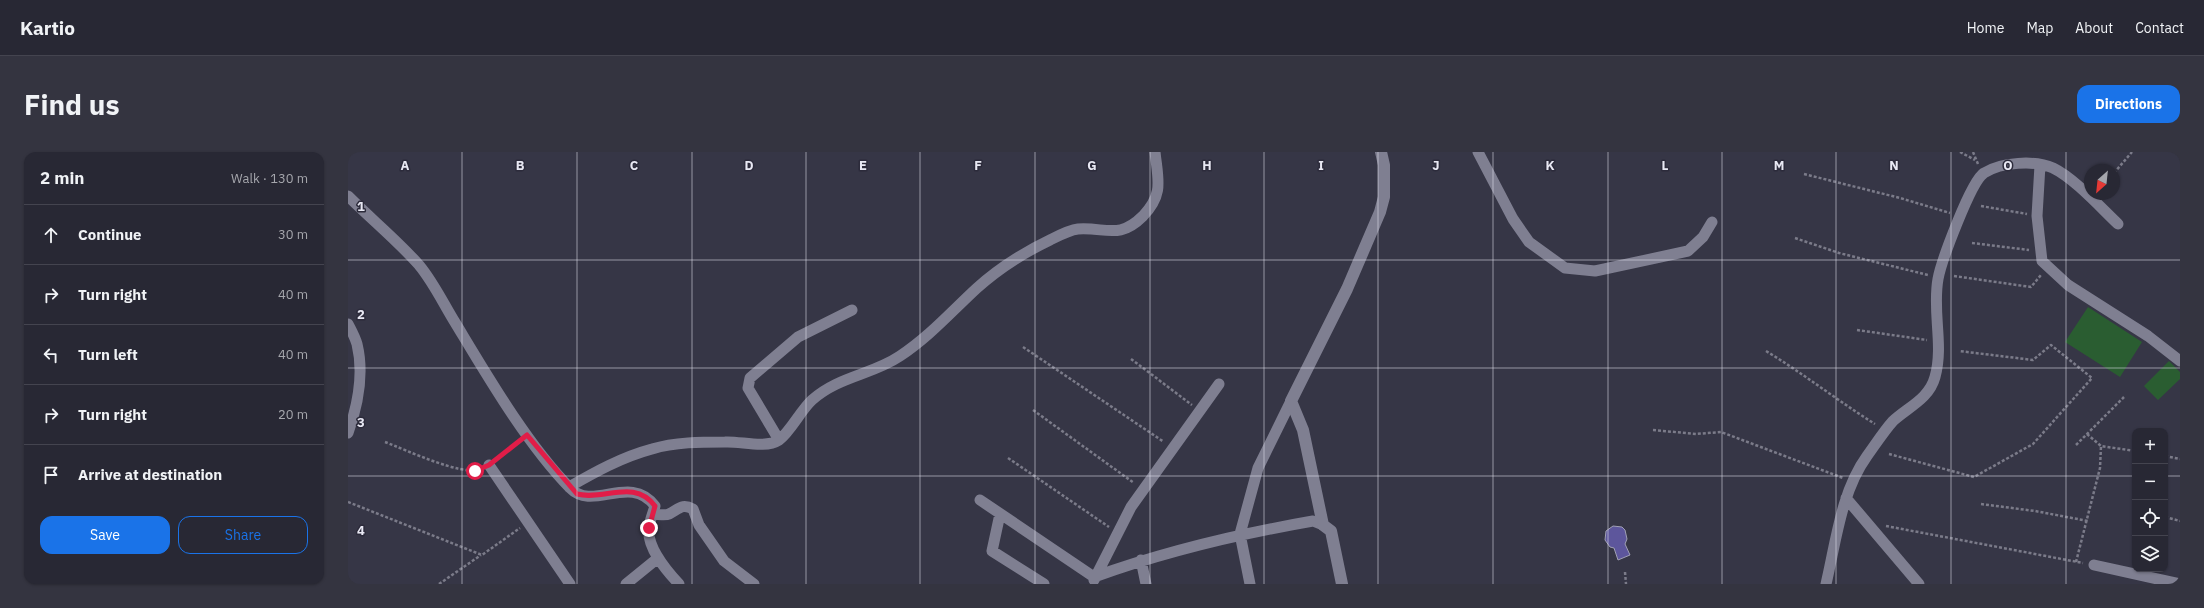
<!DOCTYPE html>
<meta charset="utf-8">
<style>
body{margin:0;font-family:"IBM Plex Sans",sans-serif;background:#343440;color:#f1f3f6}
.controls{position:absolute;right:12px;bottom:12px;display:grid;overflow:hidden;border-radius:8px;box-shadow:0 1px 3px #0004}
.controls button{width:36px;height:36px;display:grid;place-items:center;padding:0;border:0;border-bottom:1px solid #44444f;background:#282834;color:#f1f3f6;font:20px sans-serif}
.compass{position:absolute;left:1736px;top:12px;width:36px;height:36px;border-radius:50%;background:#282834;box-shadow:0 1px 3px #0004;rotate:207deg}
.stop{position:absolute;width:12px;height:12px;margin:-9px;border:3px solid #e11d48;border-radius:50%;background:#fff}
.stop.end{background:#e11d48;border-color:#fff;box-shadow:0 1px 4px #0008}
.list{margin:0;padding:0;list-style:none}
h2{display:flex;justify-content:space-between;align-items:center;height:52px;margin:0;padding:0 16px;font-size:17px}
h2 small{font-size:13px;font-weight:400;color:#a5a6ac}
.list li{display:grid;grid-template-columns:26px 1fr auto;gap:12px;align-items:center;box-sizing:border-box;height:60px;padding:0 16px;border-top:1px solid #44444f}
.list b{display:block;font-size:15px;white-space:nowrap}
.list em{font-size:13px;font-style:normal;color:#a5a6ac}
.actions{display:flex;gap:8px;padding:12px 16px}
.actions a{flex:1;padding:9px 0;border:1px solid #1a73e8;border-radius:12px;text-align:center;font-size:14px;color:#1a73e8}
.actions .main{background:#1a73e8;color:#fff}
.icon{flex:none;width:22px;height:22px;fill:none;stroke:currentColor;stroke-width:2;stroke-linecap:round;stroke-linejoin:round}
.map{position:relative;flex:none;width:1832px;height:432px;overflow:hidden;border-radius:12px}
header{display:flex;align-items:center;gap:24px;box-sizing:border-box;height:56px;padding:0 20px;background:#282834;border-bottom:1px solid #44444f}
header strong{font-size:19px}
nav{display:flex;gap:22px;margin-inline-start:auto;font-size:14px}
.intro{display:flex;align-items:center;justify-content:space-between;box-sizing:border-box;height:96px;padding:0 24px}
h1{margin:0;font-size:28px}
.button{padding:10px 18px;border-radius:12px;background:#1a73e8;color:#fff;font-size:14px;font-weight:700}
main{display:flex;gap:24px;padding:0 24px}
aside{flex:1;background:#282834;border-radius:12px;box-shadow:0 1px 3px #0004}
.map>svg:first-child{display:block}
.green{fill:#2a5d31}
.building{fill:#5d569c;stroke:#a0a0b4}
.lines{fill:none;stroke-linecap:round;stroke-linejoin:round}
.path{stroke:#7b7b89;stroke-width:2.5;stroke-dasharray:3 2;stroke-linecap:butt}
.minor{stroke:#7f7f91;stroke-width:11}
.tertiary{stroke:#7f7f91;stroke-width:12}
.route{stroke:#e11d48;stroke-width:5}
.grid{fill:none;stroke:#e8e8f3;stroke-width:1;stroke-opacity:0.55}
.grid-label{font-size:13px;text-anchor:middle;font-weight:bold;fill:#e8e8f3;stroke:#2c2b3b;stroke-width:3;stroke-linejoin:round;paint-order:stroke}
</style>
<header>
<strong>Kartio</strong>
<nav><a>Home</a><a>Map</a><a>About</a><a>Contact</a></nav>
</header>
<div class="intro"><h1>Find us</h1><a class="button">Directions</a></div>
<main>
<aside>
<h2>2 min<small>Walk · 130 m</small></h2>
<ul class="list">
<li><svg class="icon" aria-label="ahead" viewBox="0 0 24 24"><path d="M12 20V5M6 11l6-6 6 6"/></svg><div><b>Continue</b></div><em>30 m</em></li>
<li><svg class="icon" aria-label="right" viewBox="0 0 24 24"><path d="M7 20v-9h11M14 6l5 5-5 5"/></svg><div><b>Turn right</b></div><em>40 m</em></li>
<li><svg class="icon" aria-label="left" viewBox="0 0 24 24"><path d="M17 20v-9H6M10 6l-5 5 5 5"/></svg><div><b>Turn left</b></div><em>40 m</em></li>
<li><svg class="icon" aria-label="right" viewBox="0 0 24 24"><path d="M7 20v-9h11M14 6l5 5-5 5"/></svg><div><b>Turn right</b></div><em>20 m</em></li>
<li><svg class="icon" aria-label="arrive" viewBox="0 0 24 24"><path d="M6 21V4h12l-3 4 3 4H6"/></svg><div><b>Arrive at destination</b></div></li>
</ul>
<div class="actions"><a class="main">Save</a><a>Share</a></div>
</aside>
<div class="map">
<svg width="1832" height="432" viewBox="0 0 1832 432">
<rect width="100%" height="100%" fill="#363646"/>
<path class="green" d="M1740,155L1794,190L1772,225L1717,190Z
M1821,209L1832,220V227L1810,248L1796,234Z"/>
<path class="building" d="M1265,374L1274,375L1277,378L1279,387L1277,392L1282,403L1270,408L1266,396L1262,395L1257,388L1258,379Z"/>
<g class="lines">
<path class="path" d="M1612,0L1627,8
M1625,0L1630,12
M1766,21L1784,0
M1456,22L1552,46L1602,61
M1633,54L1679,62
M1447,86L1491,101L1580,123
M1624,91L1681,98
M1606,124L1683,135L1693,123
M1509,178L1579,188
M675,195L816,290
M1418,199C1456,222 1490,249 1527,272
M783,207L844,253
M685,258L786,331
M1305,278L1348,282L1373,280L1495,326
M1739,282L1753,294L1787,299
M37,290C56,297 115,325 132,317
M1728,293L1776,245
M1541,302L1626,325L1685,292L1744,226L1703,193L1685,208L1611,199
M1817,304L1832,307
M150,306L171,289
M660,306L761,375
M0,350L134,403L172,376
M1633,352L1687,359L1740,369
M1785,357H1787
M1817,365L1832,369
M1538,374L1735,411
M1728,410L1752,316L1753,294
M1277,420L1278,432
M91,432L133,403"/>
<path class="minor" d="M1130,0L1165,67L1181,90L1217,116L1247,119L1340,99L1355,85L1364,70
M1692,13L1689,64L1694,109L1720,133L1800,184L1832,209
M0,44C23,67 50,89 71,113C86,131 96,153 108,172C140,225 179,292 222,336C245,360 282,321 307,354C305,361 302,368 301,375C298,395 318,418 331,432
M0,172C3,178 7,185 9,192C16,221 10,253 0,281
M431,288L400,236L402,226L450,185L504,158
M141,313L222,432
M221,335C247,320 274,305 304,297C327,290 353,290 377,290C393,289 417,297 431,288C442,280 453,258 464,248C491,224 524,223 552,204C581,185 604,159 629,136C650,117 677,100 702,88C710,84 721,78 730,77C758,75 771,88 795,64C816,42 810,28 807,0
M1498,346L1571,432
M632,348L746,425C818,399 890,382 965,369L975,373
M305,362C310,362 317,364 321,362C331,357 334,351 345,357L351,373L376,409L406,432
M652,362L644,399L696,432
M793,408L798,432
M1746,413L1832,432
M746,428L783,355L871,232
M278,432L310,406
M902,432L892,382L910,316L943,249
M1478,432C1488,390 1493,340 1519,304C1527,293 1536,279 1545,269C1560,255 1581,247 1587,225C1596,193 1584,160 1590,127C1593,110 1623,29 1636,21C1653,10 1687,8 1705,16C1726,26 1753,56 1770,72"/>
<path class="tertiary" d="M994,432L983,379L975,373L955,278L943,249L999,137L1032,60L1036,45V13L1033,0"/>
</g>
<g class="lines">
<path class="route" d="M127,319L141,313L179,283L229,342C256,349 286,326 307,354L301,376"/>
</g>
<path class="grid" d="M114,0V432M229,0V432M344,0V432M458,0V432M572,0V432M687,0V432M802,0V432M916,0V432M1030,0V432M1145,0V432M1260,0V432M1374,0V432M1488,0V432M1603,0V432M1718,0V432M0,108H1832M0,216H1832M0,324H1787M1817,324H1832"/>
<g class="grid-label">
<text x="57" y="18">A</text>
<text x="172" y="18">B</text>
<text x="286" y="18">C</text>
<text x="401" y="18">D</text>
<text x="515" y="18">E</text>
<text x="630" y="18">F</text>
<text x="744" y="18">G</text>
<text x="859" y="18">H</text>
<text x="973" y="18">I</text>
<text x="1088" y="18">J</text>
<text x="1202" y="18">K</text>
<text x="1317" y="18">L</text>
<text x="1431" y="18">M</text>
<text x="1546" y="18">N</text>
<text x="1660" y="18">O</text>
<text x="13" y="59">1</text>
<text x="13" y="167">2</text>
<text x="13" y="275">3</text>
<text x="13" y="383">4</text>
</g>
</svg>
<div class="controls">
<button>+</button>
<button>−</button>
<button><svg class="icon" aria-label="locate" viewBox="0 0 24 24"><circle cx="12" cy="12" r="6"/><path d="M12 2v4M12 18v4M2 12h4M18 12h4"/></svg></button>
<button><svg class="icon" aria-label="layers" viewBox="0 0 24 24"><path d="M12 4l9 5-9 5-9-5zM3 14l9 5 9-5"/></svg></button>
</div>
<svg class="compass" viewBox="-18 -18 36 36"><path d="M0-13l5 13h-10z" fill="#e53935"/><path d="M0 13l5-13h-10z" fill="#a5a6ac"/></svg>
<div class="stop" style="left:127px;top:319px"></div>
<div class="stop end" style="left:301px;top:376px"></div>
</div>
</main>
